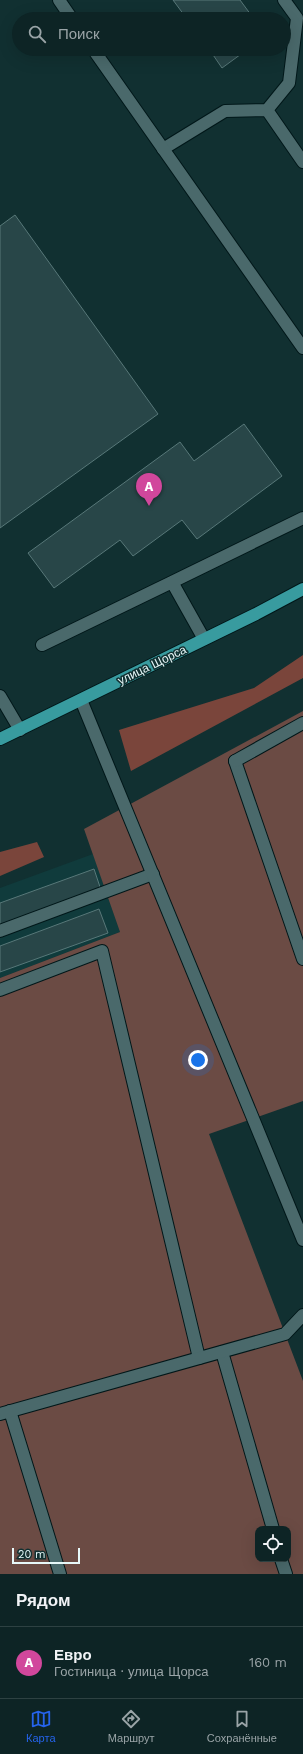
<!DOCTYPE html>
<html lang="ru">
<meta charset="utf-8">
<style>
body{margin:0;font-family:"Work Sans",sans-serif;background:#1b3032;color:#f1f3f6}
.controls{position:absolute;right:12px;bottom:12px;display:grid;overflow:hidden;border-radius:8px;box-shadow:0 4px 16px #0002}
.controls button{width:36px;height:36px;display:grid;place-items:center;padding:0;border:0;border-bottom:1px solid #2d4142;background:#0d2425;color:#f1f3f6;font:20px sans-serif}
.scale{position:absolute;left:12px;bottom:10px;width:68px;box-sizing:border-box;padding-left:4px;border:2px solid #e7f8f9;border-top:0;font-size:11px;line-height:14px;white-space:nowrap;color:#e7f8f9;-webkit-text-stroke:3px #113031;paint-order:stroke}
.you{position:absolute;left:198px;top:1060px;width:14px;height:14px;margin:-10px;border:3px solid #fff;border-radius:50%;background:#1a73e8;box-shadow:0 0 0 6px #1a73e833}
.badge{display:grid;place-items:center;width:26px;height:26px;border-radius:50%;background:#2563eb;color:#fff;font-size:13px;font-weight:700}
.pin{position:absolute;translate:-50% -33px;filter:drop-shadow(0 1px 2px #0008)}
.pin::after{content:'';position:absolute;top:21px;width:14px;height:12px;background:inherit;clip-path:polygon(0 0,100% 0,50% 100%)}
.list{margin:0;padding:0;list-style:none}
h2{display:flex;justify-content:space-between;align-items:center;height:52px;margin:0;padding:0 16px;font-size:17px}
h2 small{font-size:13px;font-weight:400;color:#9aa4a7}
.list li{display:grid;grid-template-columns:26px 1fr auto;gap:12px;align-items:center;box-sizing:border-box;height:72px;padding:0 16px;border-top:1px solid #2d4142}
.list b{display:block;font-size:15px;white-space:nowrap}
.list p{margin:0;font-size:13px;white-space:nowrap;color:#9aa4a7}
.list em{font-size:13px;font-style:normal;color:#9aa4a7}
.icon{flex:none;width:22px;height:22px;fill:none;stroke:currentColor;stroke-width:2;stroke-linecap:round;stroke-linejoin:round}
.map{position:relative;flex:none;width:303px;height:1574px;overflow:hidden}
.search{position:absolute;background:#0d2425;box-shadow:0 4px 16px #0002;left:12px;right:12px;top:12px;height:44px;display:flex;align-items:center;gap:10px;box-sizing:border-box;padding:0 14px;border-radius:22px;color:#9aa4a7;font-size:15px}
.sheet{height:124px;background:#0d2425}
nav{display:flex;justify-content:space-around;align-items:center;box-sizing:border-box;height:56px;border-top:1px solid #2d4142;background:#0d2425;font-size:11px;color:#9aa4a7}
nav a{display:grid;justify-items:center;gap:2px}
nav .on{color:#2563eb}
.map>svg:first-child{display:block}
.built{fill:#103b3c}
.green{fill:#6b4b44;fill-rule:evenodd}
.forest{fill:#7a453b}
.building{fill:#284648;stroke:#587879}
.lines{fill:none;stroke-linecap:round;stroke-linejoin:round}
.service-casing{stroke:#001719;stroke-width:14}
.minor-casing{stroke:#001719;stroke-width:14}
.primary-casing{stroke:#001719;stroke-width:14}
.service{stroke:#4a696b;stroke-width:12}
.minor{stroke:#4a696b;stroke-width:12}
.primary{stroke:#389b9f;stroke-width:12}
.labels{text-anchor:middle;stroke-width:3;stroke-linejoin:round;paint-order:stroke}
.street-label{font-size:12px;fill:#e7f8f9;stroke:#113031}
</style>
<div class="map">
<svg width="303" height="1574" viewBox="0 0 303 1574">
<rect width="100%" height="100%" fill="#113031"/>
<path class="built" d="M93,854L120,932L0,978V888Z"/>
<path class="green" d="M303,711V1101L209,1134L303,1381V1574H0V978L120,932L84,829ZM258,1529H288V1559H258Z"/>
<path class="forest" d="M303,655V678L131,771L119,730L254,688Z
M37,842L44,857L0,876V852Z"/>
<path class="building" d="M173,0H240L254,19H187Z
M209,49H248L222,68Z
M15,215L158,414L0,528V226Z
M244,424L282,476L197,539L182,520L133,556L120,540L54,588L28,553L180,442L194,461Z
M94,869L101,890L0,927V903Z
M99,909L108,933L0,972V946Z"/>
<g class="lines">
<defs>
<path id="service" d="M267,110L303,162
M163,149L225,111L267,110L289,83L297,18L284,0
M172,582L303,518
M42,645L172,582L204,639
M0,696L20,730
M235,761L303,959
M0,931L153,874
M0,990L102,951L199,1358
M222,1352L273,1529
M10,1411L60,1574
M281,1559L286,1574"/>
<path id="minor" d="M59,0L72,19
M93,49L303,348
M81,700L303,1240
M235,761L303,723
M0,1414L285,1334L303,1315"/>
<path id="primary" d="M0,739L256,614L303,589"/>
</defs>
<use href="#service" class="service-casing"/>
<use href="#minor" class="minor-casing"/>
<use href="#primary" class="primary-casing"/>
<use href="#service" class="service"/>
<use href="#minor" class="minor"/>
<use href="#primary" class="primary"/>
</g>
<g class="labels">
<g class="street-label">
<text transform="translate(152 665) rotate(-26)" y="4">улица Щорса</text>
</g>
</g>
</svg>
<div class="controls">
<button><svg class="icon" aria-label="locate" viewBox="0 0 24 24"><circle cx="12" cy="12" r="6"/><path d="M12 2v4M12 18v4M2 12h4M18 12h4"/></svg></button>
</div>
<div class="scale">20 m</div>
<div class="you"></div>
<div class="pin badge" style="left:149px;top:506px;background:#d1479c">A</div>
<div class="search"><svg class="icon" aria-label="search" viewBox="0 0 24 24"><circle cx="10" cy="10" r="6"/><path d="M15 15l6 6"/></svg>Поиск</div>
</div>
<section class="sheet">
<h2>Рядом<small></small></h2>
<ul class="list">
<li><span class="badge" style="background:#d1479c">A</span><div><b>Евро</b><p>Гостиница · улица Щорса</p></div><em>160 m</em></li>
</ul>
</section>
<nav>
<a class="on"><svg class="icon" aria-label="map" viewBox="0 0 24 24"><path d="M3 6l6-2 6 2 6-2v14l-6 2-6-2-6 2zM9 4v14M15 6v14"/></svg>Карта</a>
<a><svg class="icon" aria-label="directions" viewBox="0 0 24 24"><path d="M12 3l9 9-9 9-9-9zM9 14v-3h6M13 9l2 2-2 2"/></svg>Маршрут</a>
<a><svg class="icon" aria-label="saved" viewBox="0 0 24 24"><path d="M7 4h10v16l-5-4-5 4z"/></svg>Сохранённые</a>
</nav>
